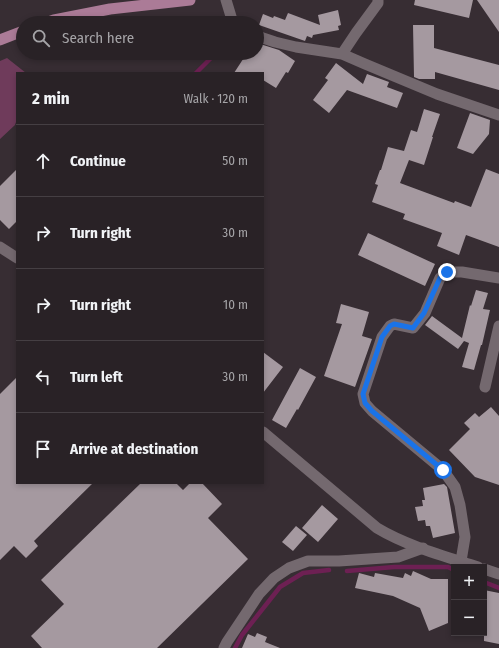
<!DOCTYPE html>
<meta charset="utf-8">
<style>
body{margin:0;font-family:"Fira Sans Condensed",sans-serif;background:#312a2e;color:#f1f3f6}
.controls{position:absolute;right:12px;bottom:12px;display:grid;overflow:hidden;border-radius:0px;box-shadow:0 2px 6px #0003}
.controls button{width:36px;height:36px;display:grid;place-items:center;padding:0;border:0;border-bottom:1px solid #453f43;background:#292226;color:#f1f3f6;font:20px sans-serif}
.stop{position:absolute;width:12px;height:12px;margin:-9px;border:3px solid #1a73e8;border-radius:50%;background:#fff}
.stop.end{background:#1a73e8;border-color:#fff;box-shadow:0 1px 4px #0008}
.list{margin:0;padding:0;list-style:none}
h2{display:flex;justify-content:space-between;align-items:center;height:52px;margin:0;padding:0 16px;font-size:17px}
h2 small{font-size:13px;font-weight:400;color:#a5a4a7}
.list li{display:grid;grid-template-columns:26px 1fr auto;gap:12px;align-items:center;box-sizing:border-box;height:72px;padding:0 16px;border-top:1px solid #453f43}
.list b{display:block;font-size:15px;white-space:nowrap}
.list em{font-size:13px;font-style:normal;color:#a5a4a7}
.icon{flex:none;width:22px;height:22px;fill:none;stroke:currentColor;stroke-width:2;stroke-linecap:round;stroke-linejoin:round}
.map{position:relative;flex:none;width:499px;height:648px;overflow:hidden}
.search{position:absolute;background:#292226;box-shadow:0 2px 6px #0003;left:16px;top:16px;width:248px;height:44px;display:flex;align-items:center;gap:10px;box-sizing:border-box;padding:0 14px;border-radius:22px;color:#a5a4a7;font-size:15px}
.panel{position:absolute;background:#292226;box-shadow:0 2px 6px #0003;left:16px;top:72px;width:248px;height:412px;border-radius:0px}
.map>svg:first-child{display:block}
.green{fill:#6f3b5b}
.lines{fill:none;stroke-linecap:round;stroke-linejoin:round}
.stream{stroke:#6d2053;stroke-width:4.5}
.building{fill:#a599a0}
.minor{stroke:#74696f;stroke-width:11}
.tertiary{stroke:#74696f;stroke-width:11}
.primary{stroke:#ab7b97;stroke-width:11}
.route{stroke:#1a73e8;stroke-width:5}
</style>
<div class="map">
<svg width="499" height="648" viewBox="0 0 499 648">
<rect width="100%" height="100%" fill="#372d33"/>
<path class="green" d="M7,58L26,73H17V119L15,125L0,139V61Z"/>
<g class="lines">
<path class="stream" d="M196,73L216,53
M347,571L394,567H448L454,570
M484,582L499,588
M235,648L242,635L280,587L303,573L329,570"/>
</g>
<path class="building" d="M415,0H473L469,18L414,5Z
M477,0H499V32Z
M338,10L341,25L338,26L339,30L313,35L312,38L307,36L305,41L259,25L263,14L273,18L274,16L285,20L288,13L320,25L318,15Z
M413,25H434V48L499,65V90L435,72V79H419L414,77Z
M257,43L279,50L295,61L288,73L286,72L276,88L263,80V73H234L247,53H257Z
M336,63L363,84L367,74L389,82L387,87L403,93L397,108L347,90L329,113L313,100L328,80L325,78Z
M424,109L440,114L432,137H433L424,165L409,160L400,183L454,203L455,201L471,207L486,169L499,174V247L466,235L459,255L437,246L442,233L403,219L405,214L372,202L378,185L375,184L380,170H381L388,147L404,151L411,130L417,132Z
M470,113L490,120L489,134L473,154L457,148Z
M17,169V221L9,229L0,220V186Z
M368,233L435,264L425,286L358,255Z
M476,290L488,293L483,309L490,310L482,345H481L474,370L462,367L469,343L464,341L458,349L425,325L432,316L462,338L470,305L471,306Z
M341,304L369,312L362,336L372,339L355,387L324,376L342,324L336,323Z
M263,352L283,367L263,393Z
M300,368L316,377L298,410L297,409L286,428L272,420Z
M17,377V483H93L34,541L38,546L26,558L14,546L0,560V394Z
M491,407L499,416V485L475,477L449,450L470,429L464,423L475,413L479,417Z
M141,483H176L183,490L190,483H202L222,504L208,518L248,559L157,648H42L31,636L64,604L41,580Z
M444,484L447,487L455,533L433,538L430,526H426L425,520L418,521L415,507L423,506L422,500H425L423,488Z
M322,505L338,519L318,542L302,528Z
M296,526L307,535L293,551L282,542Z
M413,571L431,579H448V623L429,631L420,608L393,596L355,588L359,573L374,577L375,573L403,578L405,573L411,576Z
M484,590L499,593V644L484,641Z
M257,633L267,637L265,642L280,648H242L248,634L255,637Z"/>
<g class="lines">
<path class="minor" d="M226,0L233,23
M257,36L275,42L296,47L342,54L365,64L437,94L499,115
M342,54L356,33L378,3V0
M485,387L499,326
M461,561L465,537L460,505L455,487L443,470L372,411L365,403L363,394L382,337L390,326L394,324L413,328L425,313L440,278L447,272H462L499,278
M224,648L227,642L259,594L274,578L289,568L308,561H339L398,557L423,548"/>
<path class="tertiary" d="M0,247L17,258
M263,432L377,528C407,546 444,556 478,567
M484,569L499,574"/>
<path class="primary" d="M46,23L54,20L110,9L190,0
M0,40L23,31"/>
</g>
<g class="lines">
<path class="route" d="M443,470L372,411L365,403L363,394L382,337L390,326L394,324L413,328L424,313L440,278L447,272"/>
</g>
</svg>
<div class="controls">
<button>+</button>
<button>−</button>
</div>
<div class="stop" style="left:443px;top:470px"></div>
<div class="stop end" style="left:447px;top:272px"></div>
<div class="search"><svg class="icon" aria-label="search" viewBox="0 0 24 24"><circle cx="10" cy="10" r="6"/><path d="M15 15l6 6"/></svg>Search here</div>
<section class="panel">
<h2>2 min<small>Walk · 120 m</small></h2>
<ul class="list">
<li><svg class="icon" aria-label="ahead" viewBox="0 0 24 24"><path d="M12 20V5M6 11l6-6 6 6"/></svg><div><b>Continue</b></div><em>50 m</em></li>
<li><svg class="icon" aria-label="right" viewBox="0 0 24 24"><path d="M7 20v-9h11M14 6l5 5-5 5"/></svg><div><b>Turn right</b></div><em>30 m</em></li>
<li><svg class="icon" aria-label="right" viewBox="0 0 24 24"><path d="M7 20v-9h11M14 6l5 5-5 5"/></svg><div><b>Turn right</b></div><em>10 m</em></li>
<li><svg class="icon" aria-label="left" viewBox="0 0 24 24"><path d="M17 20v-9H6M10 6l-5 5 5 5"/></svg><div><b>Turn left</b></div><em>30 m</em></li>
<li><svg class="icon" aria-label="arrive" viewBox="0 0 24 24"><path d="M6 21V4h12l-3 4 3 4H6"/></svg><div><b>Arrive at destination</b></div></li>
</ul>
</section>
</div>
